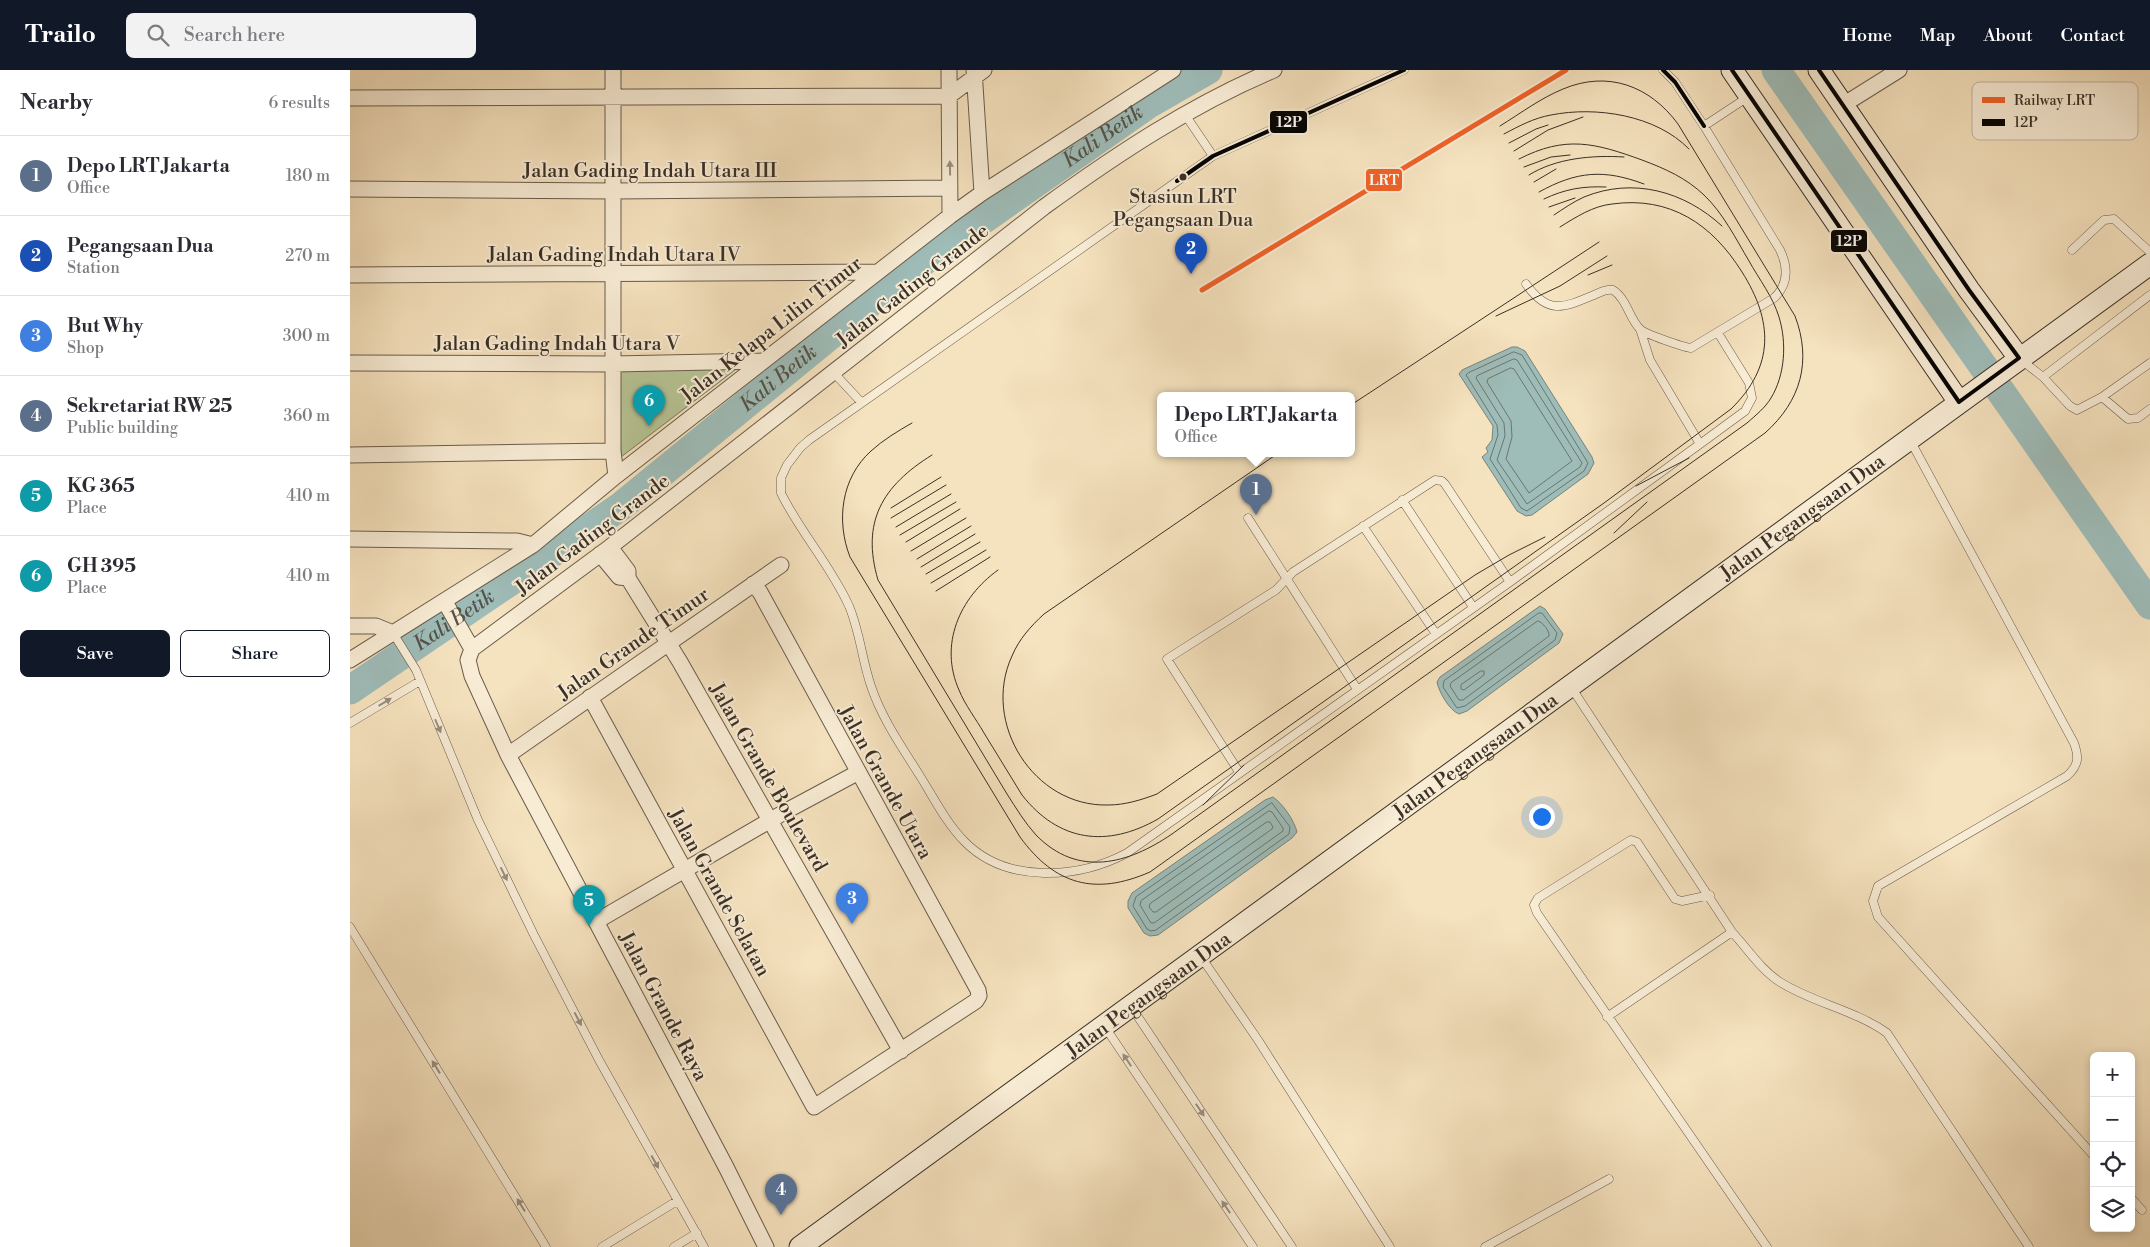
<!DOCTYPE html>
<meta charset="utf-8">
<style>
body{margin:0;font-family:"Libre Bodoni",serif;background:#f2f2f3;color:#2b2b33}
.controls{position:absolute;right:15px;bottom:15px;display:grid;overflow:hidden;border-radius:8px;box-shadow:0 2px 8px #0003}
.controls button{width:45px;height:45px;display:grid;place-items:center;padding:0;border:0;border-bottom:1px solid #e1e1e2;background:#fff;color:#2b2b33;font:25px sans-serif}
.you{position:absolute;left:1191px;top:746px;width:18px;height:18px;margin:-12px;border:4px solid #fff;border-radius:50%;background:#1a73e8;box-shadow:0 0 0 8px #1a73e833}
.badge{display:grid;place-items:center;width:32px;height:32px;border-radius:50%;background:#111827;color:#fff;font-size:16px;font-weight:700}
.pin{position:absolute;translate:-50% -41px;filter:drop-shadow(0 1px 2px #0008)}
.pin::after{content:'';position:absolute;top:26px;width:18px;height:15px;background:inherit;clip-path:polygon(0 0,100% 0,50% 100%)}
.popup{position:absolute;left:807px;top:322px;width:198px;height:65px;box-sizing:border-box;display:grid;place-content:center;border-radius:8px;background:#fff;filter:drop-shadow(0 1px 4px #0005);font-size:16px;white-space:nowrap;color:#7c7c81}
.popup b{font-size:19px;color:#2b2b33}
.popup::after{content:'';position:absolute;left:50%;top:100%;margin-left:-10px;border:10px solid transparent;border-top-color:#fff}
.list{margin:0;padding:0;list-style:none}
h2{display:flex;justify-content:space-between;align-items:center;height:65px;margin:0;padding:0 20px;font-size:21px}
h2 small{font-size:16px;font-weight:400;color:#7c7c81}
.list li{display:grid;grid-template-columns:32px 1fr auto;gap:15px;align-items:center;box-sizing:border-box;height:80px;padding:0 20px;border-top:1px solid #e1e1e2}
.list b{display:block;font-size:19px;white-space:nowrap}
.list p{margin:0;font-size:16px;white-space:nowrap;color:#7c7c81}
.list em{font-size:16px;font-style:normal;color:#7c7c81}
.actions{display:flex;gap:10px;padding:15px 20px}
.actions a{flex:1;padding:11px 0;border:1px solid #111827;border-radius:8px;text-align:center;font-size:18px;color:#111827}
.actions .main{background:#111827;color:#fff}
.icon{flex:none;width:28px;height:28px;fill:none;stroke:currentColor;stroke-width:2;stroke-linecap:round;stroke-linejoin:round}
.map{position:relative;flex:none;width:1800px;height:1177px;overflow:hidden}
header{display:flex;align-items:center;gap:30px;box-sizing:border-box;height:70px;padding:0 25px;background:#111827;color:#fff}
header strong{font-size:24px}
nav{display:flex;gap:28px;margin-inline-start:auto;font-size:18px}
.search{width:350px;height:45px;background:#f2f2f3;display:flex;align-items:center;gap:12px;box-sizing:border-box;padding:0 18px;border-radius:8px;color:#7c7c81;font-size:19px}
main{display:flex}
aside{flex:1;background:#fff}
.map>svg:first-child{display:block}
.green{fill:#b7c495;stroke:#797a5e}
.water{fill:#9ebcb8;stroke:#76847e}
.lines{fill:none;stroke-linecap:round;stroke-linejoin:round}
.shore{stroke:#6c766f;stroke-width:1}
.river{stroke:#9ebcb8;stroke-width:29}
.lane-casing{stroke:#6a5c4c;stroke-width:9}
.street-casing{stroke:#6a5c4c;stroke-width:17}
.secondary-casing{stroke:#3b3026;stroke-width:23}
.lane{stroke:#f8ecd5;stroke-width:8}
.street{stroke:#f8ecd5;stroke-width:15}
.secondary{stroke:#f8ecd5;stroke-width:21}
.tram{stroke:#3b3026;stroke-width:1}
.bus-1-casing{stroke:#f8ecd5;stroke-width:8}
.bus-1{stroke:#010101;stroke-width:4}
.rail-1-casing{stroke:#f8ecd5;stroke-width:9}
.rail-1{stroke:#f16227;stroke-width:5}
.oneway{fill:#9a8e7e}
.bus-dot{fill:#3b3026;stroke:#f8ecd5;stroke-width:2}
.labels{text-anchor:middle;stroke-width:4;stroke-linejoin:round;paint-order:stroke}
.bus-label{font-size:19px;fill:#3b3026;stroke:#f8ecd5}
.street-label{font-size:20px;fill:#3b3026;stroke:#f8ecd5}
.water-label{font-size:21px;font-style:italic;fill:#54534a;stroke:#f8ecd5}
.key{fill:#f8ecd5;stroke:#bfb4a0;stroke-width:1}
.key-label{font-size:14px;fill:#3b3026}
.line-badge{stroke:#f8ecd5;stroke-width:2}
.badge-label{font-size:14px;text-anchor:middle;font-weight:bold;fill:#fff}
</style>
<header>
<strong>Trailo</strong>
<div class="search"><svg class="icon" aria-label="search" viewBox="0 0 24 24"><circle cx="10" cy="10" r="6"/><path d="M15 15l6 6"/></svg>Search here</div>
<nav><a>Home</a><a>Map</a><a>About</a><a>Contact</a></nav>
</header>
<main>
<aside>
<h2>Nearby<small>6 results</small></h2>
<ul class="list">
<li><span class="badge" style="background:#5c6f8a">1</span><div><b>Depo LRT Jakarta</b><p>Office</p></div><em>180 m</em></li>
<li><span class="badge" style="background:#1a4fb4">2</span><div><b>Pegangsaan Dua</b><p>Station</p></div><em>270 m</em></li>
<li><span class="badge" style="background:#3f7fe0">3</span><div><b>But Why</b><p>Shop</p></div><em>300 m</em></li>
<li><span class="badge" style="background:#5c6f8a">4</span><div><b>Sekretariat RW 25</b><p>Public building</p></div><em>360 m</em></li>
<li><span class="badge" style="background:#0f9aa8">5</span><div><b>KG 365</b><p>Place</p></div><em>410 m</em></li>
<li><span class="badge" style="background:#0f9aa8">6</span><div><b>GH 395</b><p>Place</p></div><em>410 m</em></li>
</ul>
<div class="actions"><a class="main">Save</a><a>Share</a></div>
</aside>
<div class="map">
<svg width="1800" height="1177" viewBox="0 0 1800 1177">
<rect width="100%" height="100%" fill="#f5e2be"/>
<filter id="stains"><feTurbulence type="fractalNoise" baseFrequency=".004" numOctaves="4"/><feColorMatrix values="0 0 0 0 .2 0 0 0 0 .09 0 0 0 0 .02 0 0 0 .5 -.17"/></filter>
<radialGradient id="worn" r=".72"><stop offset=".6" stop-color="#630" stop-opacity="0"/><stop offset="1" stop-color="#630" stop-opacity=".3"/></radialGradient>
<path class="green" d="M268,295L389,297L271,387Z"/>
<path class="water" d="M1162,277H1167L1175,281L1242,387L1244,393L1238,404L1182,445L1176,446L1167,441L1132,387L1138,382L1136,378L1142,370L1143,356L1109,304L1112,300Z
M1190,536L1195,539L1213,564L1209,573L1117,641L1109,644C1099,640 1089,622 1087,612L1090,607Z
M923,727C933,734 944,750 947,762L942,768L808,865L800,866L794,863L778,838V831L782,823L915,730Z"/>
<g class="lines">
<path class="shore" d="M1164,282L1172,285L1238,393L1234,401L1177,441L1171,438L1140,389L1148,365L1147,355L1116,305L1118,303Z
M1164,289L1167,290L1232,393L1230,397L1177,434L1147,390L1155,366L1154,353L1126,308L1127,306Z
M1161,298L1164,299L1222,391L1179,423L1156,389L1162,367L1161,351L1137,312L1138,309Z
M1189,543H1192L1207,563L1205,570L1115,636L1107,638L1093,617L1094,611Z
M1188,551C1193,552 1200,562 1199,566L1113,630H1109L1100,616L1101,613Z
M1131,601H1134V605L1114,620L1111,619V615Z
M922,733L940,757L939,764L806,860L801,861L797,859L783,836L786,827Z
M919,741L922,742L933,758V761L804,853H801L790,835L791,831Z
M917,752H920L923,757L922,759L806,842H803L799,837L800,834Z"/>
<g class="river">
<path d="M1426,0L1800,535"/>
<path id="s1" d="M0,620L270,437L554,205L797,35L858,0"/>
</g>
<defs>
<path id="lane" d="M1054,0L863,86L459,370L450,378L437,395L431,408V423C450,462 481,496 499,536C510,562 512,590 521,616C532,649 552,677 570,706C584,728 596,753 615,772C657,814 728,809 777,783L1160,512L1350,374L1300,290L1290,259
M834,43L863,86
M1354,56L1398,27
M1722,180L1754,150L1764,149L1800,182
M1176,214C1198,245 1213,238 1244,225C1251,222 1256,219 1263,220C1277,229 1279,248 1290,259C1295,264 1333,277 1341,278L1424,228C1439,214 1438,197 1430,180L1354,56L1325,12L1313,0
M1670,289L1693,307L1720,336L1727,340L1752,327L1800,293
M483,302L511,332
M1693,307L1800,225
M1752,327L1778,349L1788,348L1800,339
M1560,370L1724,673C1729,687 1729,695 1717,706L1528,816L1523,831L1528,847L1744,1086
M1350,374L1395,341L1402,328L1399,313L1368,263
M1052,430L1123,537
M898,448L1007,619
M1013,456L1086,564
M43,563L66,600L128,750L184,865L249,990L354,1177
M1221,617L1382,862C1397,878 1411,900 1430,912C1463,933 1505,940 1537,963L1679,1177
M0,653L70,611
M889,702L817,589L926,520L943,502L1085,410L1092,411L1095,414L1160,512
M1360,825L1332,831L1325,829L1287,772L1281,770L1188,828L1184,835L1187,843L1417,1177
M0,857L196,1177
M851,887L908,970L1040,1177
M782,938L942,1177
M1257,947L1382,862
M755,957L903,1177
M1781,1128L1792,1140
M252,1177L327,1131
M324,1177L347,1163
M1135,1177L1259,1109"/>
<path id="street" d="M263,0V381L266,406
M599,0L600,146
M624,0L632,123
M0,28L599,26L634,0
M1493,35L1549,0
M0,119L264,121L600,118
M0,205L527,202
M0,293L263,294L413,291
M0,385L263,381
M0,469L167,471L183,475
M260,477L278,501V508L330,592L551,981
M250,484L269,507L278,508
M95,532L122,579
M0,556H26L43,563
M0,590L183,475L266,406L600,146L632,123L823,0
M240,627L464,1037L626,931L629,926L628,920L410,522L403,514
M158,685L431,495
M247,851L438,740L507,703
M416,1177L376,1097L158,685L122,606L118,590L122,579L260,477L694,137C767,84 841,35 924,0"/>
<g id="secondary">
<path d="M1382,0L1609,332"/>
<path d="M1469,0L1619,220L1669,288"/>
<path id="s2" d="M450,1177C901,851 1349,520 1800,194"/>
</g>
</defs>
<use href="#lane" class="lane-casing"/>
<use href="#street" class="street-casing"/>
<use href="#secondary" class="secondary-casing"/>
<use href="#lane" class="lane"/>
<use href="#street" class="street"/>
<use href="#secondary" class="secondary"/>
<path class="tram" d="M1154,64C1169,56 1184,48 1201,45C1246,36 1306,45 1339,79
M1159,73L1186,59L1198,55
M1164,81L1198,60L1233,47
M1174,97L1201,87L1220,85
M1179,105C1206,88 1243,85 1274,87
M1184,112L1206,99
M1189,122C1227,101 1254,99 1294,114
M1194,129C1215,119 1233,116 1256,117
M1199,137L1225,128
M1204,145C1213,139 1223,132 1234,127C1283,107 1334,121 1372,156
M1238,205L1262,195
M1146,246L1210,216L1257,186
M1001,335L1249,172
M562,353C548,361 533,370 521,381C491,408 486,451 500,487L670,767C705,815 745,826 800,802L1415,363C1451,331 1462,291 1445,246L1328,54C1300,16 1258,0 1213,19C1191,28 1171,43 1150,56
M927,384L694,544C681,556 669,569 662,586C631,653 684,737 758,735C775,735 791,730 807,724L1125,505L1159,485L1195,467
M582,385C532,416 511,452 528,510L657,724C666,738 675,753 686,765C728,808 778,794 822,764L1397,353C1406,345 1415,338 1421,328C1435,305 1437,273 1429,247C1423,227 1409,209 1399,191C1386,169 1373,143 1354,125C1336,108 1316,99 1292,90C1245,73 1216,65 1169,89
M1286,416L1339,388
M541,438L591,407
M541,448L596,415
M546,457L601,424
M1264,463L1297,432
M550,465L606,432
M556,472L610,439
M561,481L616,448
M567,489L621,456
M571,497L625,464
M648,500C609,528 589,575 609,620C615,635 626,649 634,663C647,684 659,704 672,725C709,772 757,778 808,749L1254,433L1381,339C1425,296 1423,251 1392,202C1362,154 1320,126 1262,134C1243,136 1226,147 1210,157
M576,504L630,472
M581,513L636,480
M586,521L640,487
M853,735L894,695"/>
<defs>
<path id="bus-1" d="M1313,0L1325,12L1354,56
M1382,0L1609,332L1669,288L1619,220L1469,0
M827,111L863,86L1054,0"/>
</defs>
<use href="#bus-1" class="bus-1-casing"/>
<use href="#bus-1" class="bus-1"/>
<defs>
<path id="rail-1" d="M852,220L1216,0"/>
</defs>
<use href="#rail-1" class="rail-1-casing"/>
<use href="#rail-1" class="rail-1"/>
</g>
<defs><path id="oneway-solid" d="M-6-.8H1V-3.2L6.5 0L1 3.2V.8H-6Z" transform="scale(1.25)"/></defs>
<g class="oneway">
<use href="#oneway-solid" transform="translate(600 98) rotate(-91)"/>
<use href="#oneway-solid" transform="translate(35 632) rotate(-31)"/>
<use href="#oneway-solid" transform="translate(88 656) rotate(67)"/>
<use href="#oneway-solid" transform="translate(154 804) rotate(64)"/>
<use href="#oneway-solid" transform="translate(228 949) rotate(62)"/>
<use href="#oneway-solid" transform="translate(777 990) rotate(-124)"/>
<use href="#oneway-solid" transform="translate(86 997) rotate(-122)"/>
<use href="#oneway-solid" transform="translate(850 1040) rotate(56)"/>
<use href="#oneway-solid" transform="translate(305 1092) rotate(61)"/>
<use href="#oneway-solid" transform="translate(171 1135) rotate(-122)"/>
<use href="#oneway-solid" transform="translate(876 1137) rotate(-124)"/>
</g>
<circle class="bus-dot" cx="833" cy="107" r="4.5"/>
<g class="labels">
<g class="bus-label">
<text x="833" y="133">Stasiun LRT<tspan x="833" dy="23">Pegangsaan Dua</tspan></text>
</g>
<g class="street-label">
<text x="300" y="107">Jalan Gading Indah Utara III</text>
<text x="264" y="191">Jalan Gading Indah Utara IV</text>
<text transform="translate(562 215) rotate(-38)" y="7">Jalan Gading Grande</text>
<text transform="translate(421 259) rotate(-38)" y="7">Jalan Kelapa Lilin Timur</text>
<text x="207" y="280">Jalan Gading Indah Utara V</text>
<text dy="7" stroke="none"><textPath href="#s2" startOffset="1240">Jalan Pegangsaan Dua</textPath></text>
<text transform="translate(242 464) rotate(-37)" y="7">Jalan Gading Grande</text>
<text transform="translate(283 573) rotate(-35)" y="7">Jalan Grande Timur</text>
<text dy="7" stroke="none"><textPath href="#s2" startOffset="835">Jalan Pegangsaan Dua</textPath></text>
<text transform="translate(419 707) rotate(60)" y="7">Jalan Grande Boulevard</text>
<text transform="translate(536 712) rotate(61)" y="7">Jalan Grande Utara</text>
<text transform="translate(370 822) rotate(61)" y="7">Jalan Grande Selatan</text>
<text dy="7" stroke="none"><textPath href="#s2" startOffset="430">Jalan Pegangsaan Dua</textPath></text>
<text transform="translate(314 936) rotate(62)" y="7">Jalan Grande Raya</text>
</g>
<g class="water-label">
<text dy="7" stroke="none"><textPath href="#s1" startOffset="935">Kali Betik</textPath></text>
<text dy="7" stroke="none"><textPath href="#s1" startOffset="530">Kali Betik</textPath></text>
<text dy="7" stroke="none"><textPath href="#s1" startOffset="125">Kali Betik</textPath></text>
</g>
</g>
<rect x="1622" y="12" width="166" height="58" rx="8" class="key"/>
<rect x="1632" y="27" width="23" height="6" fill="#f16227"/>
<rect x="1632" y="49" width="23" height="7" fill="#010101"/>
<g class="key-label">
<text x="1664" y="35">Railway LRT</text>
<text x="1664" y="57">12P</text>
</g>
<g class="line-badge">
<rect x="919" y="40" width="39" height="24" rx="5" fill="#010101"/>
<rect x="1015" y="98" width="38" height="24" rx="5" fill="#f16227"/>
<rect x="1480" y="159" width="38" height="24" rx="5" fill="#010101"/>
</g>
<g class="badge-label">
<text x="939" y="57">12P</text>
<text x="1034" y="115">LRT</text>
<text x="1499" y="176">12P</text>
</g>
<rect width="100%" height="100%" filter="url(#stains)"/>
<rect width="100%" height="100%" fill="url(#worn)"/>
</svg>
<div class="controls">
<button>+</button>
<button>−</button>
<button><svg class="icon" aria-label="locate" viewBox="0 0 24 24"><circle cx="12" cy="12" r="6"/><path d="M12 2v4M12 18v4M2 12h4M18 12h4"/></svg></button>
<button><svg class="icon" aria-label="layers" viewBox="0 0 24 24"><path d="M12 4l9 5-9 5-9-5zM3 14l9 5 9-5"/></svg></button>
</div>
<div class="you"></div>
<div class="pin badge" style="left:906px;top:445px;background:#5c6f8a">1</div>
<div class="popup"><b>Depo LRT Jakarta</b>Office</div>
<div class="pin badge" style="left:841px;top:204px;background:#1a4fb4">2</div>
<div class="pin badge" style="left:502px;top:854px;background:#3f7fe0">3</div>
<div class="pin badge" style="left:431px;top:1145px;background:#5c6f8a">4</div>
<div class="pin badge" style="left:239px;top:856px;background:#0f9aa8">5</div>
<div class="pin badge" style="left:299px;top:356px;background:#0f9aa8">6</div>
</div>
</main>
